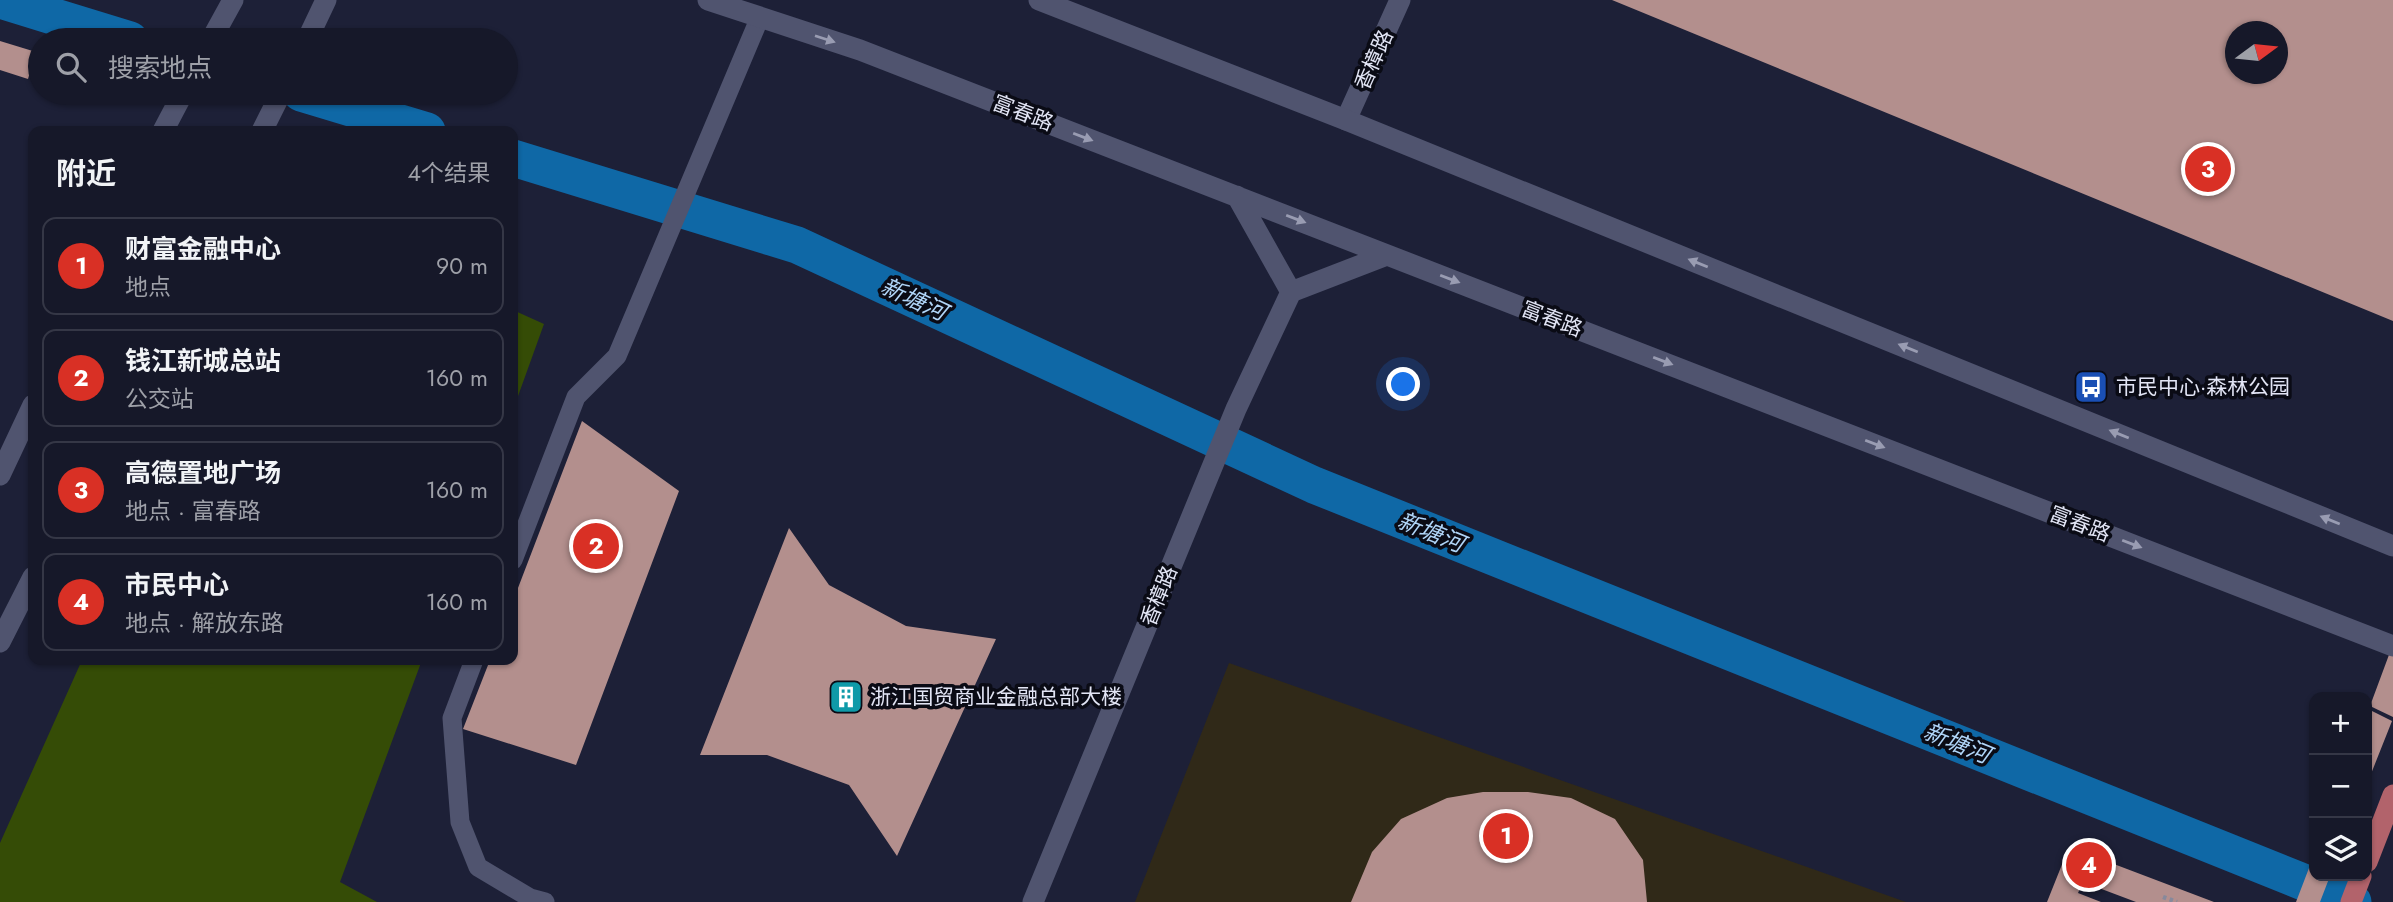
<!DOCTYPE html>
<html lang="zh">
<meta charset="utf-8">
<style>
body{margin:0;font-family:Jost,"Noto Sans SC",sans-serif;background:#1f2131;color:#f1f3f6}
.controls{position:absolute;right:21px;bottom:21px;display:grid;overflow:hidden;border-radius:14px;box-shadow:0 2px 5px #0004}
.controls button{width:63px;height:63px;display:grid;place-items:center;padding:0;border:0;border-bottom:2px solid #353746;background:#161829;color:#f1f3f6;font:35px sans-serif}
.compass{position:absolute;left:2225px;top:21px;width:63px;height:63px;border-radius:50%;background:#161829;box-shadow:0 2px 5px #0004;rotate:75deg}
.you{position:absolute;left:1404px;top:385px;width:24px;height:24px;margin:-18px;border:5px solid #fff;border-radius:50%;background:#1a73e8;box-shadow:0 0 0 10px #1a73e833}
.badge{display:grid;place-items:center;width:46px;height:46px;border-radius:50%;background:#d93025;color:#fff;font-size:23px;font-weight:700}
.pin{position:absolute;translate:-50% -50%;border:4px solid #fff;box-shadow:0 2px 7px #0006}
.list{margin:0;padding:0;list-style:none}
h2{display:flex;justify-content:space-between;align-items:center;height:91px;margin:0;padding:0 28px;font-size:30px}
h2 small{font-size:23px;font-weight:400;color:#9ea0a8}
.list li{display:grid;grid-template-columns:46px 1fr auto;gap:21px;align-items:center;box-sizing:border-box;height:98px;margin:0 14px 14px;padding:0 14px;border:2px solid #353746;border-radius:14px}
.list b{display:block;font-size:26px;white-space:nowrap}
.list p{margin:0;font-size:23px;white-space:nowrap;color:#9ea0a8}
.list em{font-size:23px;font-style:normal;color:#9ea0a8}
.icon{flex:none;width:38px;height:38px;fill:none;stroke:currentColor;stroke-width:2;stroke-linecap:round;stroke-linejoin:round}
.map{position:relative;flex:none;width:2393px;height:902px;overflow:hidden}
.search{position:absolute;background:#161829;box-shadow:0 2px 5px #0004;left:28px;top:28px;width:490px;height:77px;display:flex;align-items:center;gap:18px;box-sizing:border-box;padding:0 24px;border-radius:38px;color:#9ea0a8;font-size:26px}
.panel{position:absolute;background:#161829;box-shadow:0 2px 5px #0004;left:28px;top:126px;width:490px;height:539px;border-radius:14px}
.map>svg:first-child{display:block}
.commercial{fill:#302918}
.green{fill:#354c06}
.lines{fill:none;stroke-linecap:round;stroke-linejoin:round}
.canal{stroke:#0f68a6;stroke-width:37}
.building{fill:#b38f8d;fill-rule:evenodd}
.path{stroke:#86899c;stroke-width:4.5;stroke-dasharray:3.5 3.5;stroke-linecap:butt}
.lane{stroke:#50546f;stroke-width:19}
.street{stroke:#50546f;stroke-width:21}
.secondary{stroke:#50546f;stroke-width:21}
.primary{stroke:#b2636b;stroke-width:21}
.oneway{fill:#999cb2}
.labels{text-anchor:middle;stroke-width:7;stroke-linejoin:round;paint-order:stroke}
.street-label{font-size:21px;fill:#e2e5f5;stroke:#0a0b15}
.poi-label{font-size:21px;fill:#e2e5f5;stroke:#0a0b15;text-anchor:start}
.water-label{font-size:23px;font-style:italic;fill:#b0d5f8;stroke:#0a0b15}
</style>
<div class="map">
<svg width="2393" height="902" viewBox="0 0 2393 902">
<rect width="100%" height="100%" fill="#1d2037"/>
<path class="commercial" d="M1229,663L1906,902H1135Z"/>
<path class="green" d="M513,310L544,324L513,410Z
M82,660H422L340,882L377,902H0V843Z"/>
<g class="lines">
<path class="canal" d="M0,0L130,40
M301,93L427,131
M513,158L797,245L1314,485L2353,902"/>
</g>
<path class="building" d="M1612,0H2393V321L2254,264ZM2236,32H2278V74H2236Z
M0,41L36,52L28,79L0,70Z
M582,421L679,491L576,765L463,729L490,660H513V601Z
M789,528L829,585L906,626L996,639L897,856L849,785L767,755H700Z
M2393,644V717L2370,706Z
M2368,709L2392,721L2367,784V712Z
M1483,792H1528L1571,798L1615,819L1643,860L1647,902H1351L1372,852L1401,819L1447,798Z
M2069,847L2214,902H2136L2083,882L2078,893L2101,902H2047Z
M2314,855V876H2330L2320,902H2296Z"/>
<g class="lines">
<path class="path" d="M2163,897L2177,902"/>
<path class="lane" d="M513,560L576,397L617,356L760,17
M474,660L452,718L460,822L478,867L530,898L545,902"/>
<path class="street" d="M1346,120L1400,0"/>
<path class="secondary" d="M708,0L860,50L2393,646
M1039,0L1346,120L2393,546
M211,40L233,0
M307,40L326,0
M163,131L183,93
M262,131L281,93
M1237,196L1291,292
M0,475L33,405
M0,642L33,577
M1033,902L1236,409L1291,292L1387,255"/>
<path class="primary" d="M2367,862L2393,795
M2351,902L2361,876"/>
</g>
<defs><path id="oneway-solid" d="M-6-.8H1V-3.2L6.5 0L1 3.2V.8H-6Z" transform="scale(1.75)"/></defs>
<g class="oneway">
<use href="#oneway-solid" transform="translate(825 39) rotate(18)"/>
<use href="#oneway-solid" transform="translate(1083 137) rotate(21)"/>
<use href="#oneway-solid" transform="translate(1296 219) rotate(21)"/>
<use href="#oneway-solid" transform="translate(1698 263) rotate(-158)"/>
<use href="#oneway-solid" transform="translate(1450 279) rotate(21)"/>
<use href="#oneway-solid" transform="translate(1908 348) rotate(-158)"/>
<use href="#oneway-solid" transform="translate(1663 361) rotate(21)"/>
<use href="#oneway-solid" transform="translate(2119 434) rotate(-158)"/>
<use href="#oneway-solid" transform="translate(1875 444) rotate(21)"/>
<use href="#oneway-solid" transform="translate(2330 520) rotate(-158)"/>
<use href="#oneway-solid" transform="translate(2132 544) rotate(21)"/>
</g>
<defs>
<symbol id="bus-square" viewBox="-11 -11 22 22"><rect x="-9" y="-9" width="18" height="18" rx="4" fill="#1a4fb4" stroke="#0a0b15"/><path d="M-5-6H5V4H4V6H2V4H-2V6H-4V4H-5ZM-3.5-4V0h7V-4ZM-3.5 1.2v1.5H-2V1.2ZM2 1.2v1.5H3.5V1.2Z" fill="#fff"/></symbol>
<symbol id="building-square" viewBox="-11 -11 22 22"><rect x="-9" y="-9" width="18" height="18" rx="4" fill="#0f9aa8" stroke="#0a0b15"/><path d="M-4-6H4V6H1V3H-1V6H-4ZM-2.5-4.3h1.7v1.8h-1.7ZM.8-4.3h1.7v1.8H.8ZM-2.5-1h1.7V.8h-1.7ZM.8-1h1.7V.8H.8Z" fill="#fff"/></symbol>
</defs>
<g fill-rule="evenodd">
<use href="#bus-square" x="2072" y="368" width="38" height="38"/>
<use href="#building-square" x="827" y="678" width="38" height="38"/>
</g>
<g class="labels">
<g class="street-label">
<text transform="translate(1374 60) rotate(-66)" y="7">香樟路</text>
<text transform="translate(1023 113) rotate(21)" y="7">富春路</text>
<text transform="translate(1552 319) rotate(21)" y="7">富春路</text>
<text transform="translate(2080 524) rotate(21)" y="7">富春路</text>
<text transform="translate(1159 596) rotate(-68)" y="7">香樟路</text>
</g>
<g class="poi-label">
<text x="2116" y="394">市民中心·森林公园</text>
<text x="870" y="704">浙江国贸商业金融总部大楼</text>
</g>
<g class="water-label">
<text transform="translate(914 299) rotate(25)" y="8">新塘河</text>
<text transform="translate(1431 532) rotate(22)" y="8">新塘河</text>
<text transform="translate(1957 743) rotate(22)" y="8">新塘河</text>
</g>
</g>
</svg>
<div class="controls">
<button>+</button>
<button>−</button>
<button><svg class="icon" aria-label="layers" viewBox="0 0 24 24"><path d="M12 4l9 5-9 5-9-5zM3 14l9 5 9-5"/></svg></button>
</div>
<svg class="compass" viewBox="-18 -18 36 36"><path d="M0-13l5 13h-10z" fill="#e53935"/><path d="M0 13l5-13h-10z" fill="#9ea0a8"/></svg>
<div class="you"></div>
<div class="pin badge" style="left:1506px;top:836px">1</div>
<div class="pin badge" style="left:596px;top:546px">2</div>
<div class="pin badge" style="left:2208px;top:169px">3</div>
<div class="pin badge" style="left:2089px;top:865px">4</div>
<div class="search"><svg class="icon" aria-label="search" viewBox="0 0 24 24"><circle cx="10" cy="10" r="6"/><path d="M15 15l6 6"/></svg>搜索地点</div>
<section class="panel">
<h2>附近<small>4个结果</small></h2>
<ul class="list">
<li><span class="badge">1</span><div><b>财富金融中心</b><p>地点</p></div><em>90 m</em></li>
<li><span class="badge">2</span><div><b>钱江新城总站</b><p>公交站</p></div><em>160 m</em></li>
<li><span class="badge">3</span><div><b>高德置地广场</b><p>地点 · 富春路</p></div><em>160 m</em></li>
<li><span class="badge">4</span><div><b>市民中心</b><p>地点 · 解放东路</p></div><em>160 m</em></li>
</ul>
</section>
</div>
